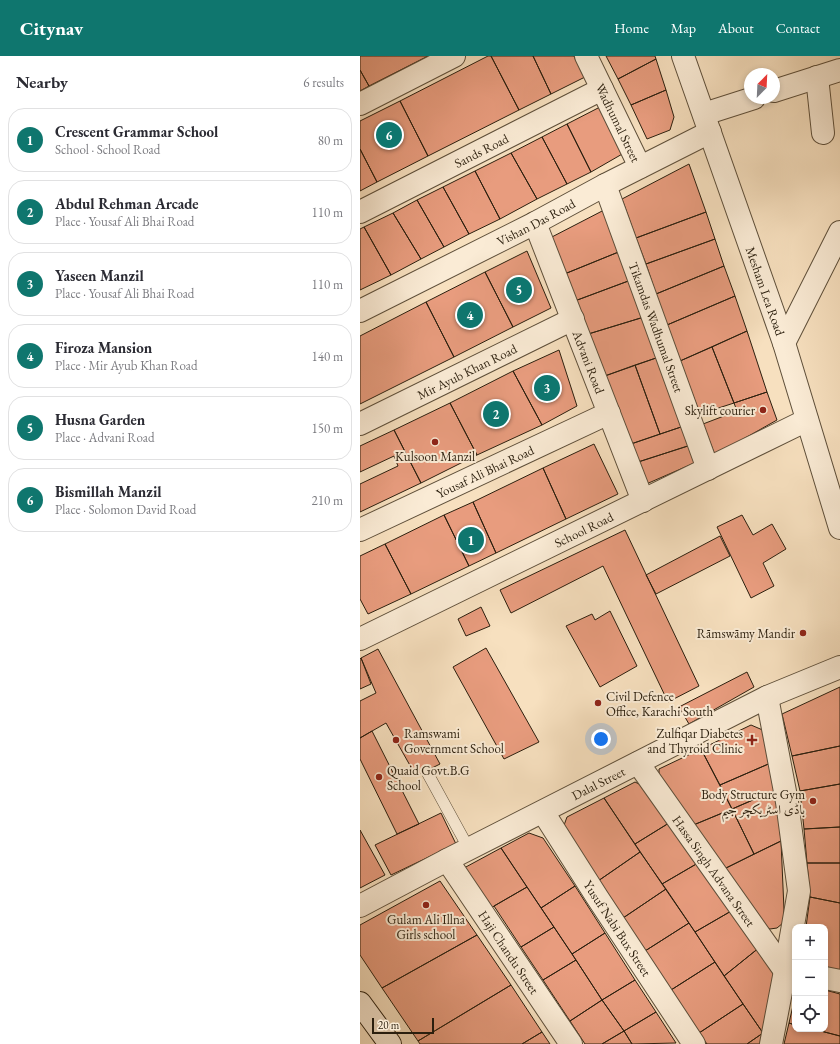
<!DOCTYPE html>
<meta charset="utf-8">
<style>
body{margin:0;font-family:"EB Garamond",Amiri,serif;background:#f2f2f3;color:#2b2b33}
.controls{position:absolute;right:12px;bottom:12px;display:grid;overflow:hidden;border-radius:8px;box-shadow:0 2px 6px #0003}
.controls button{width:36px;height:36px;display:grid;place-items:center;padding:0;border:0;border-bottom:1px solid #e1e1e2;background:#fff;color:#2b2b33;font:20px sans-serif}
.compass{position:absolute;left:384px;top:12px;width:36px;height:36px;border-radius:50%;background:#fff;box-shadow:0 2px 6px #0003;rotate:24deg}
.scale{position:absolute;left:12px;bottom:10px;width:62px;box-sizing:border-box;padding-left:4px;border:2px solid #2b1f0e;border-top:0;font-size:11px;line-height:14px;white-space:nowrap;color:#2b1f0e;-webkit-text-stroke:3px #faebd5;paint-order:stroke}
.you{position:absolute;left:241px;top:683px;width:14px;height:14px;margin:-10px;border:3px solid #fff;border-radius:50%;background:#1a73e8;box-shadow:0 0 0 6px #1a73e833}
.badge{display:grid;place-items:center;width:26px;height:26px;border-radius:50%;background:#0f766e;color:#fff;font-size:13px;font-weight:700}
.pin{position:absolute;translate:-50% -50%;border:2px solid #fff;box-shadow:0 1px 4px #0006}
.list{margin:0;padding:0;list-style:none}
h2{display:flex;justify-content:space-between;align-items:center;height:52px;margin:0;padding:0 16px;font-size:17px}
h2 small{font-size:13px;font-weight:400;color:#7c7c81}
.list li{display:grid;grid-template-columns:26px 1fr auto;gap:12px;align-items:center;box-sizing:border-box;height:64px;margin:0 8px 8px;padding:0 8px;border:1px solid #e1e1e2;border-radius:16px}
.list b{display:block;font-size:15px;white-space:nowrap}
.list p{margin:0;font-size:13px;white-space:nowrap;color:#7c7c81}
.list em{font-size:13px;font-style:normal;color:#7c7c81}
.icon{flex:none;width:22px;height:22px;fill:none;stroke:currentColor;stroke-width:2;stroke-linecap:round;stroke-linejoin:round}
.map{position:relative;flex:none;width:480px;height:988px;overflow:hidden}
header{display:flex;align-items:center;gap:24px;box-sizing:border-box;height:56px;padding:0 20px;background:#0f766e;color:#fff}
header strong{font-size:19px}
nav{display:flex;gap:22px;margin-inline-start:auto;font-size:14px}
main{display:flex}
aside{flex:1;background:#fff}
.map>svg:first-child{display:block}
.building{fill:#e89c7e;stroke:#2b1f0e}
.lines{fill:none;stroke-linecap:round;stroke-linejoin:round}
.service-casing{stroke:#5e4f3a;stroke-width:12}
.minor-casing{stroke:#5e4f3a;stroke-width:24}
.tertiary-casing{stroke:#5e4f3a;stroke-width:24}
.secondary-casing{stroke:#2b1f0e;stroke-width:24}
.service{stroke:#faebd5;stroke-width:11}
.minor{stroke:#faebd5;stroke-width:22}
.tertiary{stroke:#faebd5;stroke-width:22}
.secondary{stroke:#faebd5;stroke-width:22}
.poi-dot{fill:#8f2418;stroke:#faebd5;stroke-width:1.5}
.labels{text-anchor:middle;stroke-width:4;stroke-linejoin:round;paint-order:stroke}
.street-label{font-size:13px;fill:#2b1f0e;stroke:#faebd5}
.poi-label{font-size:13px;fill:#2b1f0e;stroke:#faebd5;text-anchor:end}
</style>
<header>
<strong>Citynav</strong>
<nav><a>Home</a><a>Map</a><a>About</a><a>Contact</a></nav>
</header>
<main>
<aside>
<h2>Nearby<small>6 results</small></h2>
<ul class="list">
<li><span class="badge">1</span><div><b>Crescent Grammar School</b><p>School · School Road</p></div><em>80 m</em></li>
<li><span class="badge">2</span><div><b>Abdul Rehman Arcade</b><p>Place · Yousaf Ali Bhai Road</p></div><em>110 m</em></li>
<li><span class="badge">3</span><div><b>Yaseen Manzil</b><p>Place · Yousaf Ali Bhai Road</p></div><em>110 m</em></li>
<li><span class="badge">4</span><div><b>Firoza Mansion</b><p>Place · Mir Ayub Khan Road</p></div><em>140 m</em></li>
<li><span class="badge">5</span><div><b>Husna Garden</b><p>Place · Advani Road</p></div><em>150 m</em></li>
<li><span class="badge">6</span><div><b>Bismillah Manzil</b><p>Place · Solomon David Road</p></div><em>210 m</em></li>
</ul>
</aside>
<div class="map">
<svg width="480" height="988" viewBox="0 0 480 988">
<rect width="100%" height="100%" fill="#f7e0bf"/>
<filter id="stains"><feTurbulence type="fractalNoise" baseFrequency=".005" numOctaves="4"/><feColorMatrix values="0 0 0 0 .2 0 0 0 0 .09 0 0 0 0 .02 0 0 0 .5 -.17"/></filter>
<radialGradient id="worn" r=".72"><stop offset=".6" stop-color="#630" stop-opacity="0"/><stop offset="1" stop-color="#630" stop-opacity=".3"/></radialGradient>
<path class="building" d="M0,0H68L9,30L0,14Z
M128,0H131L159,54L68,100L40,45Z
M131,0H173L191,38L159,54Z
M173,0H214L225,21L191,38Z
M246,0H295L296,3L258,23Z
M296,3L306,34L271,49L258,23Z
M0,14L9,30L0,35Z
M306,34L314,61L310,74L287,83L271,49Z
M40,45L68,100L17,126L0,93V65Z
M240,51L264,97L231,116L207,68Z
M207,68L231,116L207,128L182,81Z
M182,81L207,128L177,143L151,97Z
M0,93L17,126L0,135Z
M151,97L177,143L140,163L115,115Z
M329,108L346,156L276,182L262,143Z
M115,115L140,163L109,178L83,131Z
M83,131L109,178L84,191L57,144Z
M57,144L84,191L61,203L33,157Z
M246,153L261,195L202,219L188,183Z
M346,156L355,183L286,208L276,182Z
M33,157L61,203L31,219L4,171Z
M4,171L31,219L0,234V173Z
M355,183L364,210L296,238L286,208Z
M167,195L191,252L153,271L125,216Z
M261,195L271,224L212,246L202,219Z
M364,210L375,240L307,269L296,238Z
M125,216L153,271L94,301L66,246Z
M271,224L284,261L225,279L212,246Z
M375,240L387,275L320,305L307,269Z
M66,246L94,301L0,348V280Z
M284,261L299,301L242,321L225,279Z
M387,275L407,336L374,347L352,291Z
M352,291L374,347L340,358L320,305Z
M199,294L217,350L182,369L153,315Z
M299,301L327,369L300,378L275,309Z
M275,309L300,378L268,389L242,321Z
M153,315L182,369L117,399L90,347Z
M407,336L417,364L355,399L343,368L377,355L374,347Z
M90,347L117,399L61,427L34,374Z
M327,369L334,388L275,407L268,389Z
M34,374L61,427L0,456V428L38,410L34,400L0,416V390Z
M234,388L258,438L206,463L183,412Z
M334,388L339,405L284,429L275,407Z
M183,412L206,463L136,497L113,446Z
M113,446L136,497L109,510L84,459Z
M84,459L109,510L51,538L25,488Z
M382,459L393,479L412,468L426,493L403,507L414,530L391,542L357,471Z
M265,474L339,630L308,646L243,510L151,557L140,534Z
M360,480L370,500L296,538L286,519Z
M25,488L51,538L8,558L0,543V500Z
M121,551L130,570L106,580L98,563Z
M250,555L277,610L240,631L206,570L232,558L235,564Z
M126,592L179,686L144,703L93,611Z
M18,593L80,708L56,720L26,667L0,682V645L16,637L1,602Z
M1,602L11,628L0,633V603Z
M387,616L394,631L329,668L319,651Z
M480,631V690L432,700L422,658Z
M391,669L405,675L413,706L360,729L341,693Z
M12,675L59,768L37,778L0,703V682Z
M480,690V728L440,735L432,700Z
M341,693L372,753L331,770L299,724V713Z
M413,706L416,734L372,753L360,729Z
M275,726L285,731L309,767L275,788L244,742Z
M480,728V771L444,773L440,735Z
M416,734L421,785L394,798L372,753Z
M244,742L280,796L238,825L203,772L207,761Z
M372,753L394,798L362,814L331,770Z
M81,757L96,788L31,819L15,789Z
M309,767L338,807L302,828L275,788Z
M480,771V807H447L444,773Z
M0,774L25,819L0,832Z
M169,777L183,782L215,830L181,852L141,792Z
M421,785L424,854L423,867L417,872L410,873L403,870L362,814Z
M141,792L167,831L129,853L104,812Z
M280,796L306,833L263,862L238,825Z
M338,807L373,854L335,876L302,828Z
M447,807H480V847L450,841Z
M80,825L117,879L22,932L0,899V869Z
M215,830L245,877L212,898L181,852Z
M167,831L194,871L161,891L134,850Z
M306,833L329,867L285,895L263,862Z
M450,841L480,847V919L465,916V871H446Z
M373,854L400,891L364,920L335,876Z
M329,867L355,906L311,934L285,895Z
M194,871L216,904L183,924L161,891Z
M245,877L275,924L242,944L212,898Z
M117,879L151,929L58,985L22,932Z
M400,891L417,915L403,977L364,920Z
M216,904L242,944L210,965L183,924Z
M355,906L383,948L339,977L311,934Z
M275,924L296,956L264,975L242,944Z
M151,929L182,976L162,988H60L58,985Z
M465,934L480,938V980L453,973H465Z
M435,941V969L429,967Z
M242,944L264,975L242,988H225L210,965Z
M383,948L403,977L387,988H347L339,977Z
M296,956L316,987L272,988L264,975Z
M429,967L435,969V973H453L480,980V988H424Z
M264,975L272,988H242Z
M182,976L190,988H162Z
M403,977L401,988H387Z"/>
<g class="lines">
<defs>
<path id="service" d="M68,718L109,793"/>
<g id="minor">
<path id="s1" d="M226,0L280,111"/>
<path d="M457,21L463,77"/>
<path d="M414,35L480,14"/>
<path d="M0,48L94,0"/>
<path d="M344,58L394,42"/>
<path id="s2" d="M245,129L348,413"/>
<path id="s3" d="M0,156L242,33"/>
<path id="s4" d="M175,167L283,445"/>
<path id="s5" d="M0,255L175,167L245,129L350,76"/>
<path id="s6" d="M0,368L213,263"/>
<path id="s7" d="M0,474L249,357"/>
<path id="s8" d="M0,583L447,364"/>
<path d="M407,641L427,746L439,835L425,915L411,988"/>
<path id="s9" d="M278,707L425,915L433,916"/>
<path id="s10" d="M183,756L237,841L334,988"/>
<path id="s11" d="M87,804L211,988"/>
<path d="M465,922L480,925"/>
</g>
<g id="tertiary">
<path id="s12" d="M323,0L424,287L480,472"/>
<path d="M424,287L480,176"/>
<path id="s13" d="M0,850L87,804L407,641L480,611"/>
</g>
<path id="secondary" d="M0,947L30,988"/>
</defs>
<use href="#service" class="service-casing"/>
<use href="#minor" class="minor-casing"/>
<use href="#tertiary" class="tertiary-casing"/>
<use href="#secondary" class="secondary-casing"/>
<use href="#service" class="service"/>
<use href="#minor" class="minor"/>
<use href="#tertiary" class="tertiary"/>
<use href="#secondary" class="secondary"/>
</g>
<g class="poi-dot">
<circle cx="403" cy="354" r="4"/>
<circle cx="75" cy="386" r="4"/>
<circle cx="443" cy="577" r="4"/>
<circle cx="238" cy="647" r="4"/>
<circle cx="36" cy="684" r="4"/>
<path d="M390 678h4v4h4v4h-4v4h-4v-4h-4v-4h4z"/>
<circle cx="19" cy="721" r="4"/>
<circle cx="453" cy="745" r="4"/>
<circle cx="66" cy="849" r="4"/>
</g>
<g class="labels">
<g class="street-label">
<text dy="5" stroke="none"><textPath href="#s1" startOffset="74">Wadhumal Street</textPath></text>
<text dy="5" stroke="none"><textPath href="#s3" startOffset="136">Sands Road</textPath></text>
<text dy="5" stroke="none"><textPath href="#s5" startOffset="197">Vishan Das Road</textPath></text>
<text dy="5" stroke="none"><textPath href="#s12" startOffset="249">Mesham Lea Road</textPath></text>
<text dy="5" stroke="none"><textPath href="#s2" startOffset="151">Tikamdas Wadhumal Street</textPath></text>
<text dy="5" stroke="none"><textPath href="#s4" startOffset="149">Advani Road</textPath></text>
<text dy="5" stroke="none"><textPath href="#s6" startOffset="119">Mir Ayub Khan Road</textPath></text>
<text dy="5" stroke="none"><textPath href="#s7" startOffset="138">Yousaf Ali Bhai Road</textPath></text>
<text dy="5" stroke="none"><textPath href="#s8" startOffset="249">School Road</textPath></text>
<text dy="5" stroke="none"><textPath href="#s13" startOffset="268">Dalal Street</textPath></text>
<text dy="5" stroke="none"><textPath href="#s9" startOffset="132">Hassa Singh Advana Street</textPath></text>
<text dy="5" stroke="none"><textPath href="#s10" startOffset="138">Yusuf Nabi Bux Street</textPath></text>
<text dy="5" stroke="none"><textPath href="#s11" startOffset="111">Haji Chandu Street</textPath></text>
</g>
<g class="poi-label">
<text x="395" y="359">Skylift courier</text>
<text x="75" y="405" text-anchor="middle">Kulsoon Manzil</text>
<text x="435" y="582">Rāmswāmy Mandir</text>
<text x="246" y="645" text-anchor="start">Civil Defence<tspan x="246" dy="15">Office, Karachi South</tspan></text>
<text x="44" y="682" text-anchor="start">Ramswami<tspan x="44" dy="15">Government School</tspan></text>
<text x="383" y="682">Zulfiqar Diabetes<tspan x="383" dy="15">and Thyroid Clinic</tspan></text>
<text x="27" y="719" text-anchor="start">Quaid Govt.B.G<tspan x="27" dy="15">School</tspan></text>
<text x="445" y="743">Body Structure Gym<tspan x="445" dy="15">باڈی اسٹریکچر جیم</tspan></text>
<text x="66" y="868" text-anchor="middle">Gulam Ali Illna<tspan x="66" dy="15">Girls school</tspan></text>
</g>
</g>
<rect width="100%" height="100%" filter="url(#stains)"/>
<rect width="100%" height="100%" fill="url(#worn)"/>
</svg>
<div class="controls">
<button>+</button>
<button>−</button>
<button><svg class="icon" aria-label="locate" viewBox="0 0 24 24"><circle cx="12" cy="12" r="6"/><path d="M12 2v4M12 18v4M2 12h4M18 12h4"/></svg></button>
</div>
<svg class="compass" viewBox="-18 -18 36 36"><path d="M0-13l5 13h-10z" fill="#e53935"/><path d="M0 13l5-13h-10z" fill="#7c7c81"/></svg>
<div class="scale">20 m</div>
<div class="you"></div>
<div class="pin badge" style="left:111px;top:484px">1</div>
<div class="pin badge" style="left:136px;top:358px">2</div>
<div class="pin badge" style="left:187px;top:332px">3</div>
<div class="pin badge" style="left:110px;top:259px">4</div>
<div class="pin badge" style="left:159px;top:234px">5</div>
<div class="pin badge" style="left:29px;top:79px">6</div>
</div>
</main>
